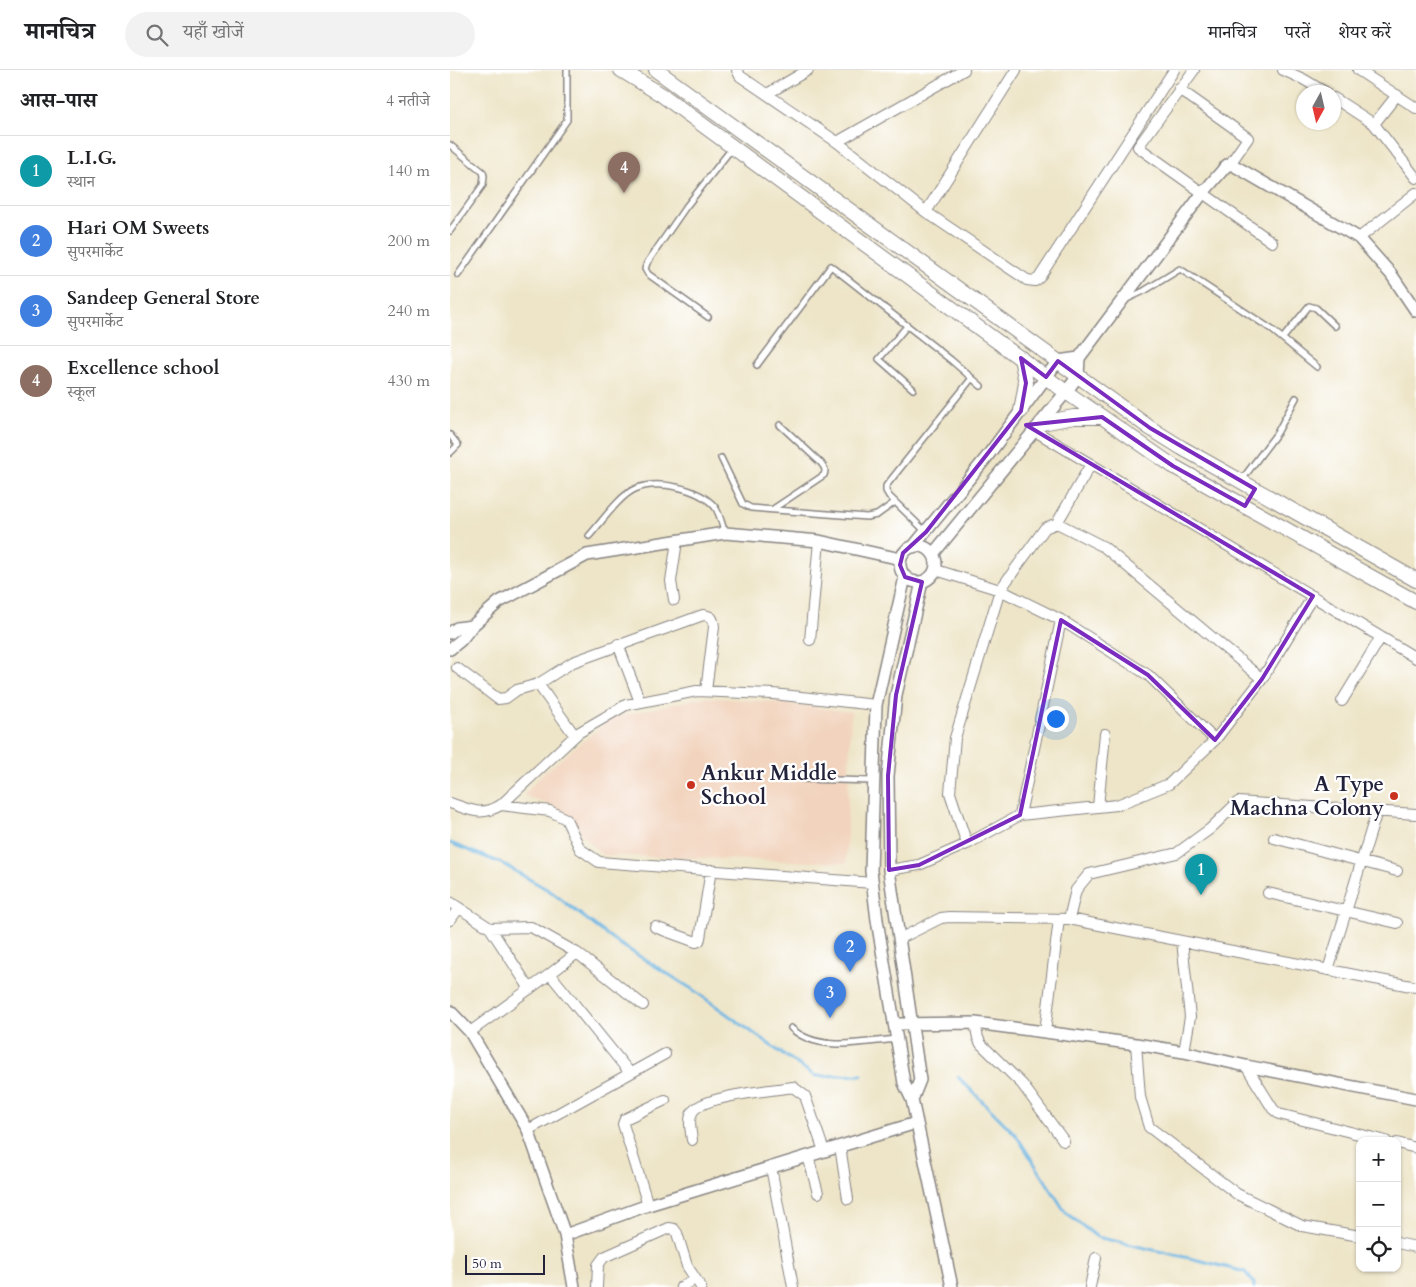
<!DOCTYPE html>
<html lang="hi">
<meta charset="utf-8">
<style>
body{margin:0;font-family:Cardo,"Noto Serif Devanagari",serif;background:#f2f2f2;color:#202124}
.controls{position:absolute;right:15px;bottom:15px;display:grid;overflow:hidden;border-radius:10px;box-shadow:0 1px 4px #0004}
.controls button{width:45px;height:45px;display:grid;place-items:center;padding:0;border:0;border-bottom:1px solid #e0e0e0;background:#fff;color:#202124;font:25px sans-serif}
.compass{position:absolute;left:846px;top:15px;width:45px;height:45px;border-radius:50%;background:#fff;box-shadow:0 1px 4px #0004;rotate:188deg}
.scale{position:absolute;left:15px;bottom:12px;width:80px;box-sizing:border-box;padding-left:5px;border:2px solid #22223b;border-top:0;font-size:14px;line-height:18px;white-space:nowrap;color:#22223b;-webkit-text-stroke:4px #fff;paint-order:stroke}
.you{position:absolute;left:605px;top:648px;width:18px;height:18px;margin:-12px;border:4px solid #fff;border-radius:50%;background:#1a73e8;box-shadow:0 0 0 8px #1a73e833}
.badge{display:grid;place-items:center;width:32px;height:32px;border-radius:50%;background:#c8321e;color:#fff;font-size:16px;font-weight:700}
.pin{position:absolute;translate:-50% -41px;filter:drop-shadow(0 1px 2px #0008)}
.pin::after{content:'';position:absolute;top:26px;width:18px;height:15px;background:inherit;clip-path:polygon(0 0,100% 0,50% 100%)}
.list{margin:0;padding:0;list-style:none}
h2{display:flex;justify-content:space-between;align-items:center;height:65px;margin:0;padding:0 20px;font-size:21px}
h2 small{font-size:16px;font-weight:400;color:#757577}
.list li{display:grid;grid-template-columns:32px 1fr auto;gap:15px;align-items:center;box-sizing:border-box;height:70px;padding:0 20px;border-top:1px solid #e0e0e0}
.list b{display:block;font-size:19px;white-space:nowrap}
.list p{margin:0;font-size:16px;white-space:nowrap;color:#757577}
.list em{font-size:16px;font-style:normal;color:#757577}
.icon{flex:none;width:28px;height:28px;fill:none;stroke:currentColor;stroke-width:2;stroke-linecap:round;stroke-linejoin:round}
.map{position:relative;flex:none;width:966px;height:1217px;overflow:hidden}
header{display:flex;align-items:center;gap:30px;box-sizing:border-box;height:70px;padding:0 25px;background:#fff;border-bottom:1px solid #e0e0e0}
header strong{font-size:24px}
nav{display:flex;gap:28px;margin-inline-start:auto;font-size:18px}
.search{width:350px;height:45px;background:#f2f2f2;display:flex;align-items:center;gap:12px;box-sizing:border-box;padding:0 18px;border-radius:28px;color:#757577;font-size:19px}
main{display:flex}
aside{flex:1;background:#fff}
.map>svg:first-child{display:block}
.built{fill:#f2d4be}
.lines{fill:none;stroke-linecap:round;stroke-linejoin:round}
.stream{stroke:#69b4e2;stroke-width:3}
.service-casing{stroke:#888482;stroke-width:8}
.minor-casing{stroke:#888482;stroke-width:12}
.tertiary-casing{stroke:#888482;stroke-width:14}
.secondary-casing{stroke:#888482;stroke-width:16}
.service{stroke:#fff;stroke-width:5}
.minor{stroke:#fff;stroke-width:10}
.tertiary{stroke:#fff;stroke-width:11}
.secondary{stroke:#fff;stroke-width:14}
.marked{fill:none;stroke:#7b2cbf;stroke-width:4;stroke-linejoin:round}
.poi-dot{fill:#c8321e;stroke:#fff;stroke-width:2}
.labels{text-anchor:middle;stroke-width:4.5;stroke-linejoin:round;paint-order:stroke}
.poi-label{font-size:21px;font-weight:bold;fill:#22223b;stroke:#fff;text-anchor:start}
</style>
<header>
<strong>मानचित्र</strong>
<div class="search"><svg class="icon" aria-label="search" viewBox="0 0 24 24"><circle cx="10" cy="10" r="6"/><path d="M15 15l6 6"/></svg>यहाँ खोजें</div>
<nav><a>मानचित्र</a><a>परतें</a><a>शेयर करें</a></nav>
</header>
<main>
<aside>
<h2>आस-पास<small>4 नतीजे</small></h2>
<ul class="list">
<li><span class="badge" style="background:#0f9aa8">1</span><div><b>L.I.G.</b><p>स्थान</p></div><em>140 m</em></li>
<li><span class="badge" style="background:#3f7fe0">2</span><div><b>Hari OM Sweets</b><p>सुपरमार्केट</p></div><em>200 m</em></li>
<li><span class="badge" style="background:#3f7fe0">3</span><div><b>Sandeep General Store</b><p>सुपरमार्केट</p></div><em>240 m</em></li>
<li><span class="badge" style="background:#8d6e63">4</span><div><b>Excellence school</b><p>स्कूल</p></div><em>430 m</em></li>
</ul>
</aside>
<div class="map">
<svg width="966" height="1217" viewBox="0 0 966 1217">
<rect width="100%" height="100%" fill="#fff"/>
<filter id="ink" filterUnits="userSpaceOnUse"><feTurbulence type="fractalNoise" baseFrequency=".02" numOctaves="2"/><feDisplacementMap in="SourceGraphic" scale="10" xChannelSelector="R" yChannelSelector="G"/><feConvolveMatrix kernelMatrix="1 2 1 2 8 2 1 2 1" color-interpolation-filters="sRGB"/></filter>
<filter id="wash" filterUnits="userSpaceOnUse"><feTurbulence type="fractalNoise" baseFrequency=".0096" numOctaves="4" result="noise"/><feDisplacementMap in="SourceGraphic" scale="20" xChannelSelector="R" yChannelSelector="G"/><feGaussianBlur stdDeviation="1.12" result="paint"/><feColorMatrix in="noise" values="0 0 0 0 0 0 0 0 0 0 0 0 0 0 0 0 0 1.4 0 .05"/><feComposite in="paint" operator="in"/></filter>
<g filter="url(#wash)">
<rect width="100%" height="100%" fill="#eee5c8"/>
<path class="built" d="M254,627L332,633L401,642L396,793L152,785L132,764L121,747L106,738L74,725L92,704L162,648Z"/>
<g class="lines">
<path class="stream" d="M0,773L51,793L100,821L165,871L242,919L327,980L365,1006L412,1005
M508,1007L566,1065L616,1143L647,1167L752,1191L795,1202L804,1213V1217"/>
</g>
</g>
<g filter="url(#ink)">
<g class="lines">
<defs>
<path id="service" d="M0,75L33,102L34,106L33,115L0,161
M8,205L117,50V0
M677,229L694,221L730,199L821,259L867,297
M258,247L198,204L195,199L197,193L235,138L283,77
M457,256L429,289L463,319
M833,268L859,236L866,238L885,256
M307,295L381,196L501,290L531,316
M0,365L8,375L0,383
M271,388L293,434L301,438L417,447L427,445L445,432
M791,411L827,363L846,328
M323,439L374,405C376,400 375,398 371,393L330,355
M475,461L439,426L436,421V416L522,308
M139,466C151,453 169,426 185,419C207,409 249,418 265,437C270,444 272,455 275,463
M353,709L423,711
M341,958C368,983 414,972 446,969"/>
<path id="minor" d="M287,0L290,6L387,72L476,142L577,210L585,211L589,208L724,0
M744,0L688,77L822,172
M833,0L853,9L875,22
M908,0L966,38
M729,19L798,68L780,94
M317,24L358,0
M884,28L924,54L966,108
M924,54L947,25
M387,72L514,0
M476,142L566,0
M909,168L966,123
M585,361L966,588
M607,453L641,394
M486,500L550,520L611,550L698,605L765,670
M224,530L221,511L227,471
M360,570L369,471
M168,574L190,632
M7,598L48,629L56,628L67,620L88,614L123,592L253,545C262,546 263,548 264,557L256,621
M88,614L125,666
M892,631L931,567
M0,733C21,740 30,747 51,735L128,663L176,635L247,621L323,624L426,635
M51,735L100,741L116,749L130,779L149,792L423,813
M648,737L655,664
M570,745L611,550
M824,768L947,801
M517,774L500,723L505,668L550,520L595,458L607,453L654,477L812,609
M439,800L469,795L517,774L570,745L667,735L719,714L765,670L812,609L863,526
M818,823L947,853
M0,832L40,858L80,919
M619,849L626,820L639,804L727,783L760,759L788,732L966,744
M0,850L9,838
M205,857L246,872L249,871L250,868L261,800
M40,858L81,857L127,883L193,935
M449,869L491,848L499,847L619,849L966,917
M732,871L740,947L734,982
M878,900L927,741
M100,904L180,1003
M525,953L528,968L531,974L572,1014L614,1071
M20,962L100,904L127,883
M595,962L609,849
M686,974L690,1027L699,1057L787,1124L852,1156L910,1166
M796,996L823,1039L829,1044L936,1071
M78,1060L215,984
M242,1070C241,1062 238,1050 242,1043C249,1026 323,1020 343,1017L355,1026L374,1081
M947,1073L966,1078
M390,1076L398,1129
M358,1086L368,1123
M321,1097L343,1217
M198,1135L173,1054L175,1049L215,1030
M947,1173L966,1177
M147,1217L148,1195L154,1187L219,1158L224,1159L227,1163L237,1196L251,1217
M231,1217L245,1209
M640,1217L646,1188"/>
<path id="tertiary" d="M450 494a18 18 0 1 1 36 0a18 18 0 1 1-36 0Z
M463,477L536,388L608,291L629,288
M483,484L616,322L628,306L629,288L752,124L777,95H783L909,168L941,204L966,241
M455,507L426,635L421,801L427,850L454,1013L462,1030L502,1217
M0,563L7,558L22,556
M0,579L11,570L22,556L49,532L137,485L275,463L369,471L451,489
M0,941L20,962L78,1060L115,1165L124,1217
M444,954L525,953L686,974L734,982L796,996L966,1029
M462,1030L470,1010L439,800L438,706L446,625L472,512
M115,1165L198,1135L466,1053"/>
<path id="secondary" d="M171,0L212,25L616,322L723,396L966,532
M206,0L700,358L732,378L966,510
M571,341L576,313L571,288
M592,353L624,347H652"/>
</defs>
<use href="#service" class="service-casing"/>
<use href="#minor" class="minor-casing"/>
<use href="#tertiary" class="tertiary-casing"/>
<use href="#secondary" class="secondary-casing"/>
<use href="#service" class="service"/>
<use href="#minor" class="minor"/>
<use href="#tertiary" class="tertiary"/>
<use href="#secondary" class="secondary"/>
</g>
</g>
<path class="marked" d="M571,288L596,307L608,291L700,358L805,419L795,436L723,396L652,347L576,355L863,526L812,609L765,670L698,605L611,550L570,745L469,795L439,800L438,706L446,625L472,512L455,507L450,495L453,483L476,462L571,341L576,313Z"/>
<g class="poi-dot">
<circle cx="241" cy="715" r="5"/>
<circle cx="944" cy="726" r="5"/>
</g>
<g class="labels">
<g class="poi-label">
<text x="251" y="710">Ankur Middle<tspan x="251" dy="24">School</tspan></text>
<text x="934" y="721" text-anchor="end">A Type<tspan x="934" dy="24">Machna Colony</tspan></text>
</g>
</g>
</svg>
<div class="controls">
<button>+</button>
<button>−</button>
<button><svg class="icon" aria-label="locate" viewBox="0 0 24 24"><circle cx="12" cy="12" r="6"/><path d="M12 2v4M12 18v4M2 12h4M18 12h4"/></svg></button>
</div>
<svg class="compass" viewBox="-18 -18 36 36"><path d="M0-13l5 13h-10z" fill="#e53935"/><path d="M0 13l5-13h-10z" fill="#757577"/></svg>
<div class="scale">50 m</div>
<div class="you"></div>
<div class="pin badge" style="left:751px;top:825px;background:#0f9aa8">1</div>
<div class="pin badge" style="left:400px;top:902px;background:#3f7fe0">2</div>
<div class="pin badge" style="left:380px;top:948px;background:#3f7fe0">3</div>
<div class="pin badge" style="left:174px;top:123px;background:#8d6e63">4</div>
</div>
</main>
